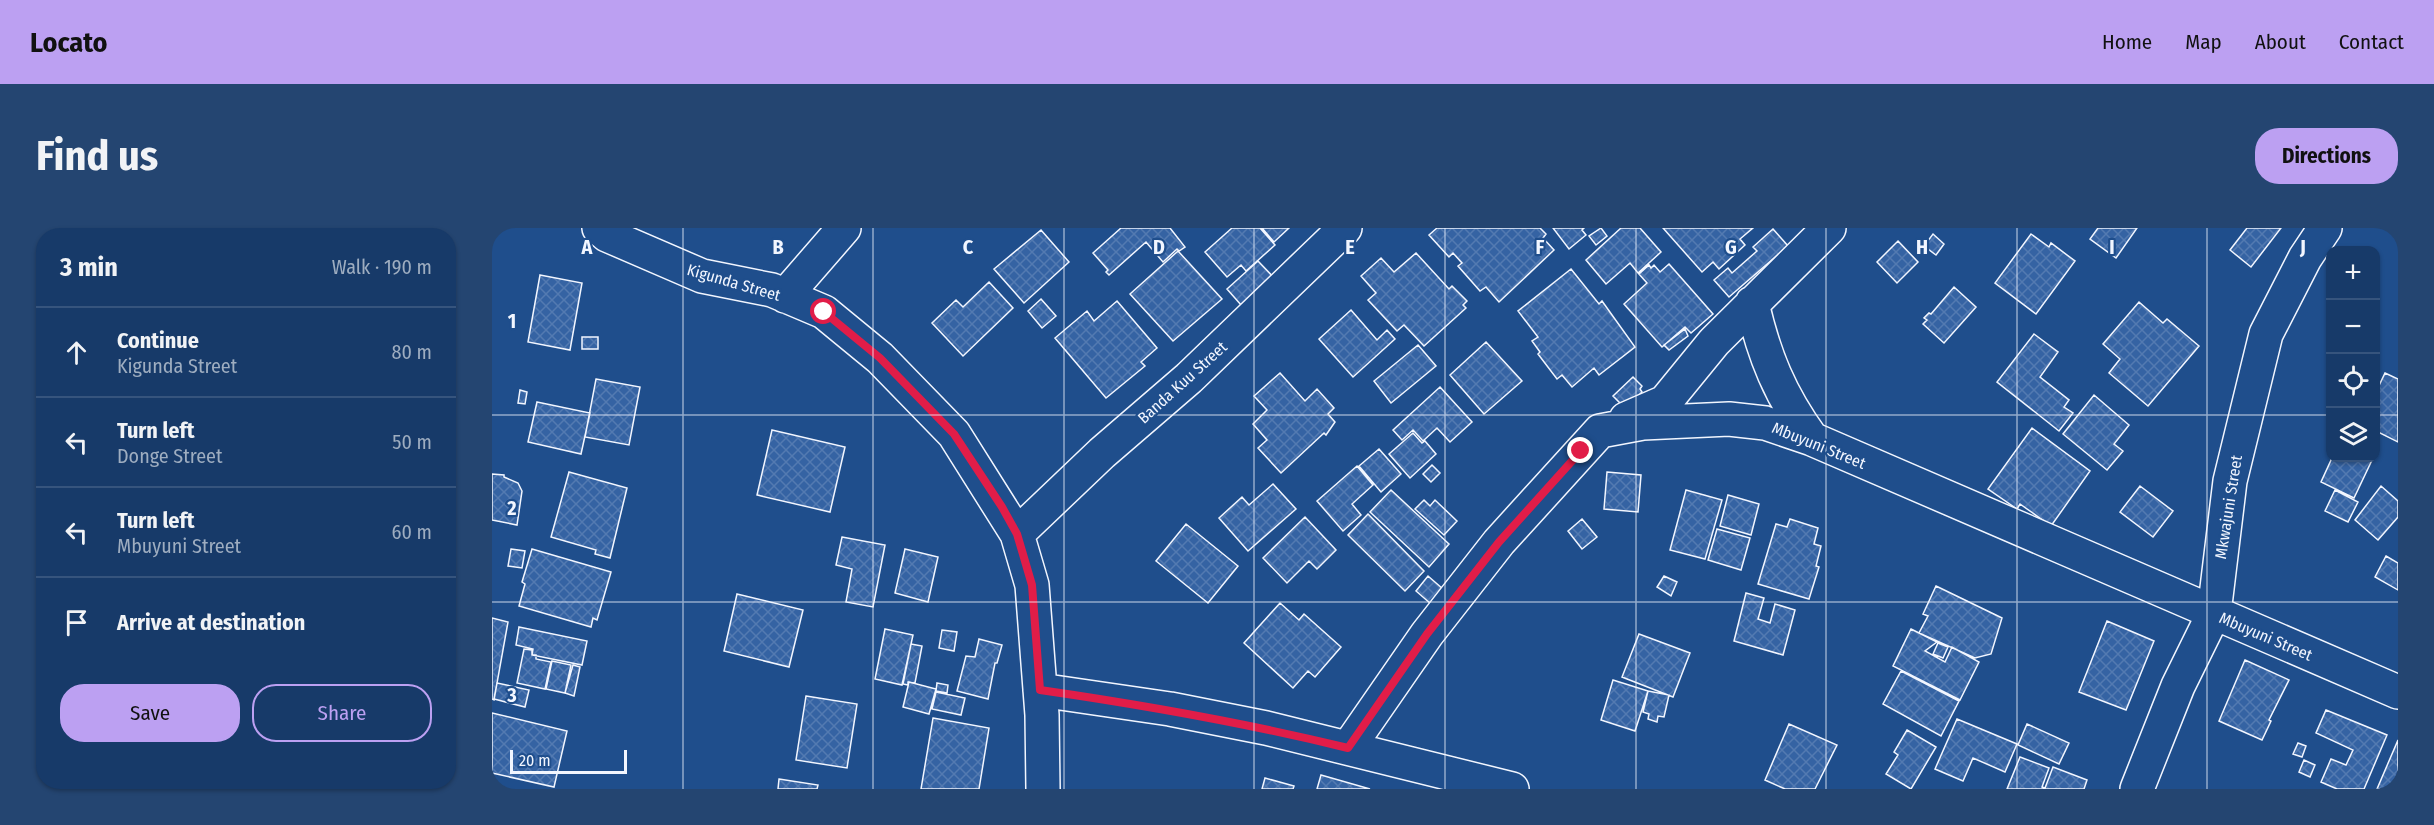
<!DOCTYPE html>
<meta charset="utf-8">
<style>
body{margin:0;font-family:"Fira Sans Condensed",sans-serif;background:#244571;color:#f1f3f6}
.controls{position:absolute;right:18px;top:18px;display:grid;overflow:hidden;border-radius:12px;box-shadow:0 2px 4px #0004}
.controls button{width:54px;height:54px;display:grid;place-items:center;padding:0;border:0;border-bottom:2px solid #36547d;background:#173a69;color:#f1f3f6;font:30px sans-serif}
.scale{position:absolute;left:18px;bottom:15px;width:117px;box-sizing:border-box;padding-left:6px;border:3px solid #f2f6ff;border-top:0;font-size:16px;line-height:21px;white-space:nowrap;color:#f2f6ff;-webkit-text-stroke:4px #1f4e8c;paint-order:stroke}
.stop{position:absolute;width:18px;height:18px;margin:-14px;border:4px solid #e11d48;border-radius:50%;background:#fff}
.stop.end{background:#e11d48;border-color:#fff;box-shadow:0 2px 6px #0008}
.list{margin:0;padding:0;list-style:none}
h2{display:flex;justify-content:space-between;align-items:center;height:78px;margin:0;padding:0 24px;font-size:26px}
h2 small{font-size:20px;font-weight:400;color:#9eadc0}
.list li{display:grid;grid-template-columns:39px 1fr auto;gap:18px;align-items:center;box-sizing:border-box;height:90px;padding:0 24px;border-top:2px solid #36547d}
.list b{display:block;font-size:22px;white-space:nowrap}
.list p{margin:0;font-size:20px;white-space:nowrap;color:#9eadc0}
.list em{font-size:20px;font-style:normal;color:#9eadc0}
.actions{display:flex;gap:12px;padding:18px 24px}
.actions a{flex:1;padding:14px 0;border:2px solid #bca0f2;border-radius:24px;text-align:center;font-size:21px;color:#bca0f2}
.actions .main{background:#bca0f2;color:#111}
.icon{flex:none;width:33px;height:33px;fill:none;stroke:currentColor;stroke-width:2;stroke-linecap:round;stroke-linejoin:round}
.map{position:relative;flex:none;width:1906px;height:561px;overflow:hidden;border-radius:24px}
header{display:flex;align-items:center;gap:36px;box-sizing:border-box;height:84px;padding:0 30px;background:#bca0f2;color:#111}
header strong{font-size:28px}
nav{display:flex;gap:33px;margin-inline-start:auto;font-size:21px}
.intro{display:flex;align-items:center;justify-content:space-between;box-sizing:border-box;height:144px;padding:0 36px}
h1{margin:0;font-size:42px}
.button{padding:15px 27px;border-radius:24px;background:#bca0f2;color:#111;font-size:21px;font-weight:700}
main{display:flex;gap:36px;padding:0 36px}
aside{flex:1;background:#173a69;border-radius:24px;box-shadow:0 2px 4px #0004}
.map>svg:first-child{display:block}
.building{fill:url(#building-cross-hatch);stroke:#f2f6ff;stroke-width:1.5}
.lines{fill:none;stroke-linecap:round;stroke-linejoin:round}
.minor-casing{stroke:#f2f6ff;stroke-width:36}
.minor{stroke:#1f4e8c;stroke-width:33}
.route{stroke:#e11d48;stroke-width:8}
.grid{fill:none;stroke:#f2f6ff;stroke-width:1.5;stroke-opacity:0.55}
.labels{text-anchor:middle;stroke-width:4.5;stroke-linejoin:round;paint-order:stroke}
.street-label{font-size:16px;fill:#f2f6ff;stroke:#1f4e8c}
.grid-label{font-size:20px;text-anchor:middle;font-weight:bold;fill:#f2f6ff;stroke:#1f4e8c;stroke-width:4.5;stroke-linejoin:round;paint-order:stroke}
</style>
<header>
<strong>Locato</strong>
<nav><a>Home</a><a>Map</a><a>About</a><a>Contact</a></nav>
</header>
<div class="intro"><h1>Find us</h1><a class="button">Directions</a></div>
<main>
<aside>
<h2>3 min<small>Walk · 190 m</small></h2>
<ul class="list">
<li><svg class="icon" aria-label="ahead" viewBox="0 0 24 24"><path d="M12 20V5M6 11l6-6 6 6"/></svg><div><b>Continue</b><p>Kigunda Street</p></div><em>80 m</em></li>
<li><svg class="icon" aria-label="left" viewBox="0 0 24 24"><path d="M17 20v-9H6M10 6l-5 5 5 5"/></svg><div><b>Turn left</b><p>Donge Street</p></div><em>50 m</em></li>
<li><svg class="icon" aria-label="left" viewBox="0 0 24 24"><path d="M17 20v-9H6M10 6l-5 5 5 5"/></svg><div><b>Turn left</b><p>Mbuyuni Street</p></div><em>60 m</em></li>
<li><svg class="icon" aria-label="arrive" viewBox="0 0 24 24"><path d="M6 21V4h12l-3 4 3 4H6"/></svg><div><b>Arrive at destination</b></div></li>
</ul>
<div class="actions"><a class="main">Save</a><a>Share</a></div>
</aside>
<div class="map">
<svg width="1906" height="561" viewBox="0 0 1906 561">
<defs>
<pattern id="building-cross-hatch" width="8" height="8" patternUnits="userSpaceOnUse" patternTransform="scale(1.5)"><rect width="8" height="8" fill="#3563a3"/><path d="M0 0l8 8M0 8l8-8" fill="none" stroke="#537ab1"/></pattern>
</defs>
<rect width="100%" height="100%" fill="#1f4e8c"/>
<path class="building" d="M629,0H678L693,19L687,23L685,21L671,34L654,14L617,47L614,44L616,42L601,25Z
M740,0H768L783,17L754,43L749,37L735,49L713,24Z
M770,0H797L782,14Z
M945,0H1048L1054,6L1051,10L1062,22L1007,74L994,59L988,63L966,38L970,35L961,25L957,29L937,7Z
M1061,0H1092L1090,2L1094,7L1077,21Z
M1109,0L1115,8L1104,17L1097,8Z
M1129,0H1148L1169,24L1146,45L1138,35L1114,56L1094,32Z
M1171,0H1261L1248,11L1253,17L1227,41L1221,34L1210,44Z
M1606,0H1645L1624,30L1598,11Z
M1755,0H1789L1759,39L1738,22Z
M1281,1L1296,18L1237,69L1222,52L1236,40L1240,45L1265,23L1261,19Z
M549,2L577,34L532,75L502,41Z
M1441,6L1452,16L1444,27L1432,18Z
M1539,6L1557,19L1559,15L1583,33L1544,86L1503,55Z
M1406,13L1426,34L1405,55L1385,34Z
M686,23L730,71L681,113L638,66Z
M924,25L957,61L960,58L975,73L971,77L974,80L932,118L912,97L905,103L876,72L884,65L869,48L889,30L902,44Z
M766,33L789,57L757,86L735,61Z
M1177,36L1221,86L1199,105L1193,99L1170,119L1132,76L1155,55L1147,46L1157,37L1159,40L1162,37L1168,44Z
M1079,41L1107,76L1110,73L1143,119L1107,147L1102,140L1080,159L1070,147L1065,151L1046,126L1048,124L1040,113L1046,109L1026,83Z
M48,47L90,55L78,122L36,114Z
M497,54L521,80L471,128L440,95L464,72L471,79Z
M1462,59L1484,79L1452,115L1431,96L1435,92L1432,90L1437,85L1439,86Z
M549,71L564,88L550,100L536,83Z
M625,73L665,120L649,134L653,138L614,170L563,110L595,83L602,93Z
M1647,74L1671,95L1675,91L1707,118L1656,178L1617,145L1628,131L1611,116Z
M859,82L885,112L895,102L903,111L861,149L827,111Z
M1193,101L1196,108L1177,122L1172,117Z
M1542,106L1566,124L1548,149L1577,172L1572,179L1581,185L1567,203L1505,154Z
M90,109H106V121H90Z
M994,114L1030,153L992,186L958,147Z
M926,117L944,138L899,175L882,153Z
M788,145L813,173L825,161L842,180L836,186L843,194L834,207L832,205L789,245L766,220L775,212L761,196L775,182L762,168Z
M1893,145L1906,151V214L1884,203V164Z
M1141,149L1150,158L1148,161L1150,164L1136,178L1130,177L1121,168Z
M104,151L148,159L137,217L93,209Z
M948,159L980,194L958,214L945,200L931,213L921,202L910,212L901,202Z
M28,162L35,164L33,176L26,175Z
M1602,167L1637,197L1622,216L1631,223L1615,242L1571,206Z
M45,174L98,185L89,226L36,214Z
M1540,200L1598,243L1559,298L1528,276L1525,281L1496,261Z
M280,202L353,219L338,284L265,267Z
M921,205L930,215L933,213L944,226L918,250L897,226Z
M887,221L909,246L889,264L867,238Z
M1840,230H1881L1862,270L1829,254Z
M940,237L948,245L939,254L931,246Z
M865,238L881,257L860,276L869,287L851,303L825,273Z
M77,244L135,260L118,330L103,326L104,322L59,309Z
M1115,244L1149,247L1146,284L1112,281Z
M0,246L12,247V249L26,255L30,263L25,297L0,292Z
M781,256L804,281L756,323L727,290L750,269L757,277Z
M1648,258L1681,283L1661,309L1628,284Z
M1889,258L1906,273V289L1886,312L1863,292Z
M899,262L957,316L937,339L878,284Z
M1194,262L1230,272L1213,331L1178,322Z
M1843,262L1866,274L1856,294L1833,283Z
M1236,267L1267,276L1259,307L1228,298Z
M932,272L938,278L943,272L965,293L952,307L923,281Z
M876,286L932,343L913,363L856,307Z
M813,289L844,322L825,341L817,333L795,355L771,330Z
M1090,291L1105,309L1090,321L1076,303Z
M1298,291L1326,300L1322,316L1329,318L1324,338L1327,339L1317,371L1266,356L1284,296L1295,299Z
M694,296L746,338L716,375L664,333Z
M1225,301L1258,310L1249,342L1216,332Z
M350,309L393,317L381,379L354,374L360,341L344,337Z
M19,321L33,323L30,340L16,338Z
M40,321L119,344L105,392L101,390L99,399L27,378L33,356L30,354Z
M413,321L446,329L436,374L403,365Z
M1894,328L1906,335V362L1883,349Z
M936,348L951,361L939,376L924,363Z
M1172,348L1185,354L1179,368L1165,359Z
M1444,358L1510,390L1499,426L1483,430L1427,405L1436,388L1431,386Z
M1254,365L1272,370L1266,391L1278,395L1283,376L1303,382L1291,427L1242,413Z
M245,366L311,382L297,439L232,423Z
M788,375L807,392L812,386L849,419L823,449L816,443L801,460L752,415Z
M0,390L16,394L2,472L0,471Z
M1615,393L1662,413L1634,482L1587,464Z
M27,399L95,413L90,437L40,427L41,421L24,417Z
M393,401L421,407L410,457L383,451Z
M1419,401L1445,414L1433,423L1453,434L1460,419L1487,434L1468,472L1401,438Z
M450,402L465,404L462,423L447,420Z
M1147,406L1198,425L1181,469L1130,449Z
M487,411L510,417L505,435H503L496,471L465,463L474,428L483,429Z
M1446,415L1456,419L1451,430L1441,426Z
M419,416L430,418L423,455L416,454V457L411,456Z
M32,421L40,422V427H44V431L59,434L53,461L25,455Z
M1753,432L1797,452L1777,492L1779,493L1770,512L1727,493Z
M60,433L79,437L73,465L54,461Z
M81,437L88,439L82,468L73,465Z
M1409,443L1467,473L1449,508L1391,476Z
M1121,452L1156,463L1143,503L1109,492Z
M417,454L444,461L437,486L411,479Z
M5,455L37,462L33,479L2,471Z
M445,455L456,457L455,465L444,463Z
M1156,463L1177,467L1172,489L1166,488L1165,494L1156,491L1157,486L1151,484Z
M444,464L473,470L469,487L440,481Z
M314,468L365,476L355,540L304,532Z
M1834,482L1895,507L1872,561H1845L1829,554L1839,531L1854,537L1861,522L1824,505Z
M0,485L75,503L62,559L0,545Z
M441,490L497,500L487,561H429Z
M1465,491L1525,516L1513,544L1481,530L1471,553L1443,541Z
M1297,496L1345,517L1323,561H1293L1273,552Z
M1535,496L1577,515L1567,536L1526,517Z
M1415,502L1444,519L1419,561L1394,546L1406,527L1402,524Z
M1906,512V561H1885Z
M1806,515L1814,518L1810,529L1801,526Z
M1528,529L1557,540L1550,559L1553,560L1561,539L1595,552L1592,561H1515Z
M1812,532L1823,537L1818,549L1807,544Z
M829,547L878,561H825Z
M773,550L802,558L801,561H770Z
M287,551L326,557L325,561H286Z"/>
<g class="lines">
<defs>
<path id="minor" d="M107,0L115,7L210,48L280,62L332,84L388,130L462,206L525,306L540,357L550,487L551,561
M293,68L352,0
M1260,75C1272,128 1288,167 1320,211
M1134,191L1173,174L1222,114L1337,0
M525,306L610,225L697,150L853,0
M548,462L678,481L774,500L1020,561
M856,520L935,406L1007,314L1108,203L1151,195L1237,191L1273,195L1320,211L1906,464
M1645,561L1686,458L1722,385L1738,253L1774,106L1813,30L1833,0"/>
</defs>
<use href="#minor" class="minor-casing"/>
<use href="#minor" class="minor"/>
</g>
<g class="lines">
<path class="route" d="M332,84L388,130L462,206L510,279L525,306L540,357L548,462C652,477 754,495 856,520L935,406L1007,314L1089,223"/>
</g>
<path class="grid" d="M191,0V561M381,0V561M572,0V561M762,0V561M953,0V561M1144,0V561M1334,0V561M1525,0V561M1715,0V561M0,187H1838M1884,187H1906M0,374H1906"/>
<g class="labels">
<g class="street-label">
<text transform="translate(242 54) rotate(16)" y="6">Kigunda Street</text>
<text transform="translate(690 154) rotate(-42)" y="6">Banda Kuu Street</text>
<text transform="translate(1327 217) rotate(22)" y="6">Mbuyuni Street</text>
<text transform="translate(1736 279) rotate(-81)" y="6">Mkwajuni Street</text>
<text transform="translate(1774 408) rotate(23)" y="6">Mbuyuni Street</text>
</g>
</g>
<g class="grid-label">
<text x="95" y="26">A</text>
<text x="286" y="26">B</text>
<text x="476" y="26">C</text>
<text x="667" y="26">D</text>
<text x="858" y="26">E</text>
<text x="1048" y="26">F</text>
<text x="1239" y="26">G</text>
<text x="1430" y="26">H</text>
<text x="1620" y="26">I</text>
<text x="1811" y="26">J</text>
<text x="20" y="100">1</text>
<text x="20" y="287">2</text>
<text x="20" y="474">3</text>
</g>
</svg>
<div class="controls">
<button>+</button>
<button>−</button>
<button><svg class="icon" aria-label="locate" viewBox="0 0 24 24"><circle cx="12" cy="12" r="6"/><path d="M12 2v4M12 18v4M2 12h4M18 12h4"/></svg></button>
<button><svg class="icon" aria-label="layers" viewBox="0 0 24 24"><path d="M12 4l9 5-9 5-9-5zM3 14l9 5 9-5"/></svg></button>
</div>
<div class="scale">20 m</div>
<div class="stop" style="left:332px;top:84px"></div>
<div class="stop end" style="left:1089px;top:223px"></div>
</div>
</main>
